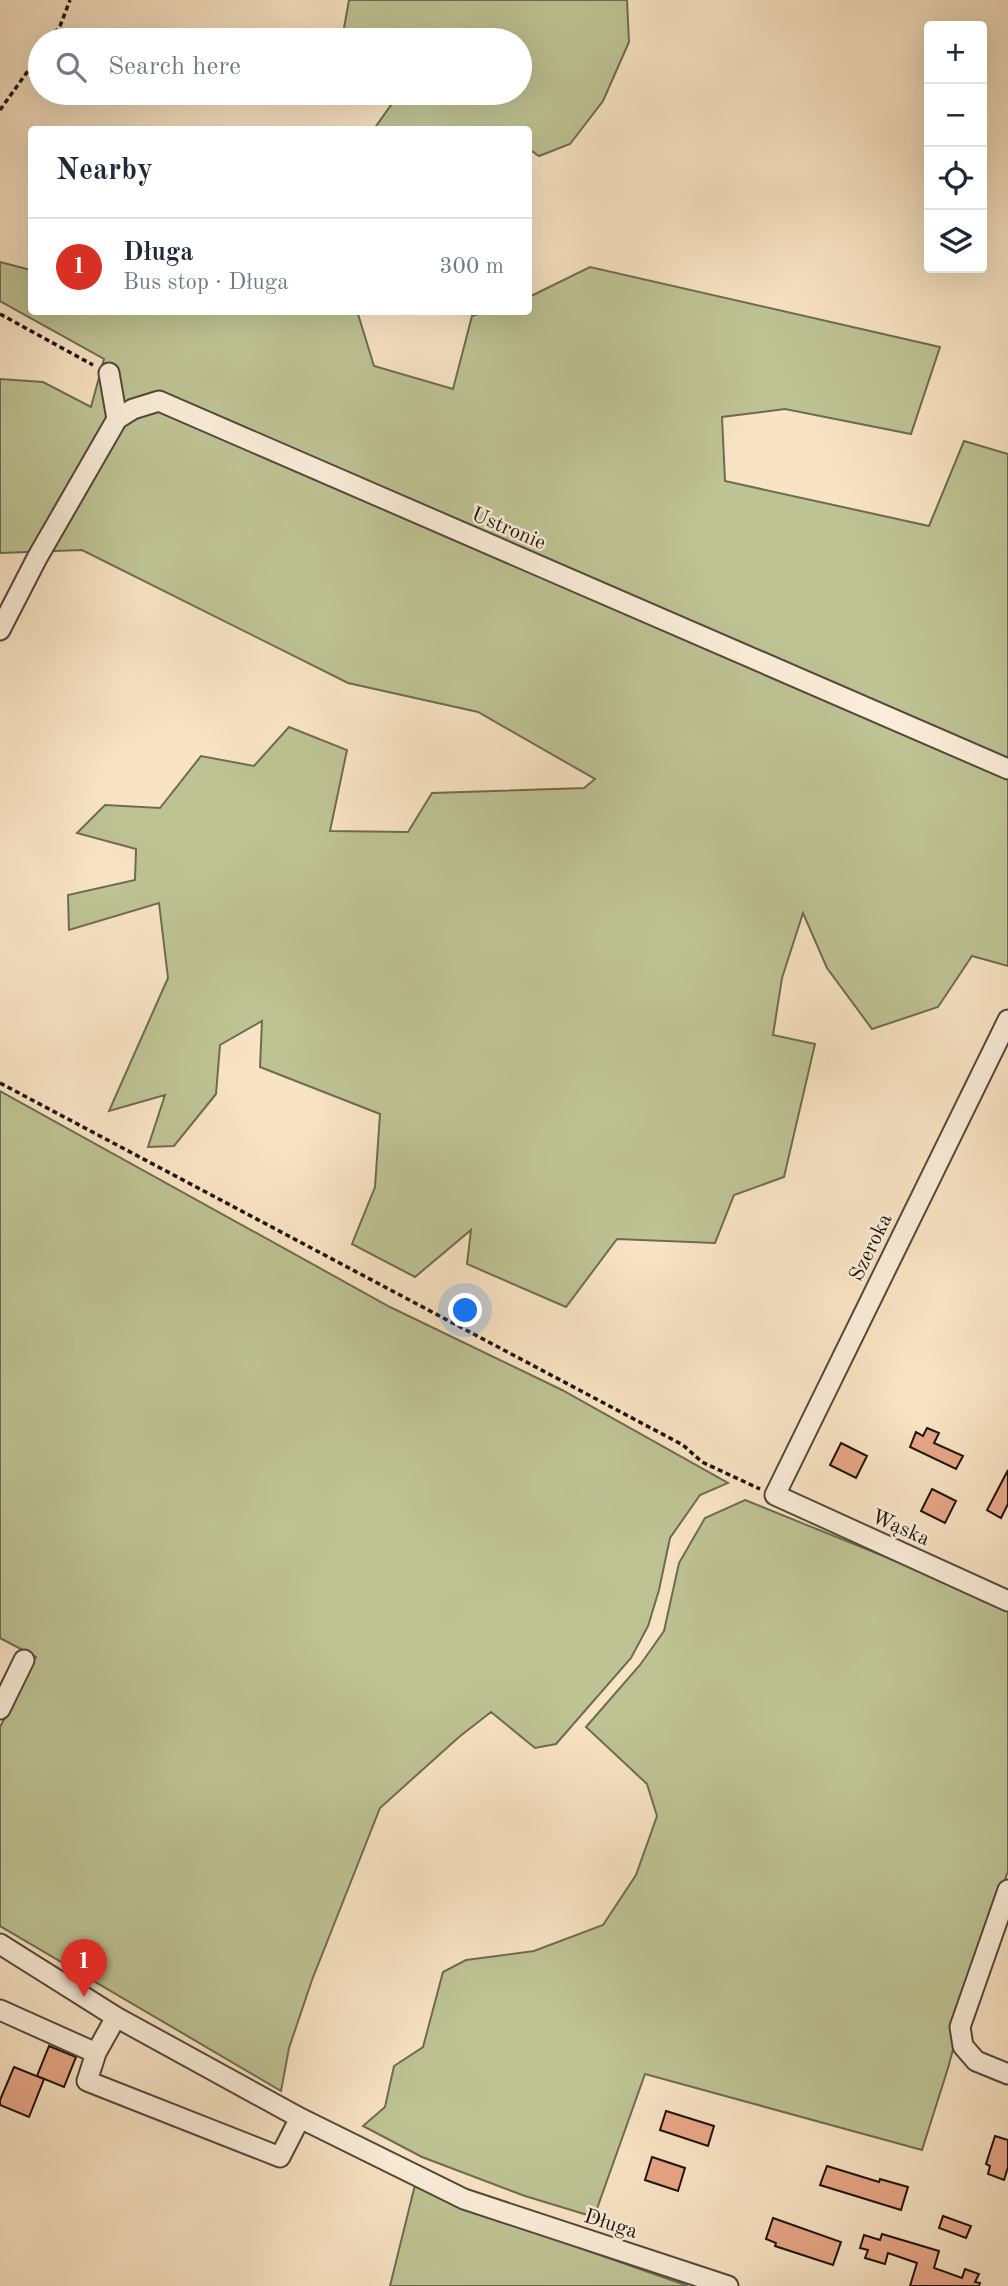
<!DOCTYPE html>
<meta charset="utf-8">
<style>
body{margin:0;font-family:"Old Standard TT",serif;background:#f2f2f3;color:#1f2937}
.controls{position:absolute;right:21px;top:21px;display:grid;overflow:hidden;border-radius:7px;box-shadow:0 7px 28px #0002}
.controls button{width:63px;height:63px;display:grid;place-items:center;padding:0;border:0;border-bottom:2px solid #e0e1e3;background:#fff;color:#1f2937;font:35px sans-serif}
.you{position:absolute;left:466px;top:1311px;width:24px;height:24px;margin:-18px;border:5px solid #fff;border-radius:50%;background:#1a73e8;box-shadow:0 0 0 10px #1a73e833}
.badge{display:grid;place-items:center;width:46px;height:46px;border-radius:50%;background:#d93025;color:#fff;font-size:23px;font-weight:700}
.pin{position:absolute;translate:-50% -58px;filter:drop-shadow(0 2px 4px #0008)}
.pin::after{content:'';position:absolute;top:37px;width:24px;height:21px;background:inherit;clip-path:polygon(0 0,100% 0,50% 100%)}
.list{margin:0;padding:0;list-style:none}
h2{display:flex;justify-content:space-between;align-items:center;height:91px;margin:0;padding:0 28px;font-size:30px}
h2 small{font-size:23px;font-weight:400;color:#747a83}
.list li{display:grid;grid-template-columns:46px 1fr auto;gap:21px;align-items:center;box-sizing:border-box;height:98px;padding:0 28px;border-top:2px solid #e0e1e3}
.list b{display:block;font-size:26px;white-space:nowrap}
.list p{margin:0;font-size:23px;white-space:nowrap;color:#747a83}
.list em{font-size:23px;font-style:normal;color:#747a83}
.icon{flex:none;width:38px;height:38px;fill:none;stroke:currentColor;stroke-width:2;stroke-linecap:round;stroke-linejoin:round}
.map{position:relative;flex:none;width:1008px;height:2286px;overflow:hidden}
.search{position:absolute;background:#fff;box-shadow:0 7px 28px #0002;left:28px;top:28px;width:504px;height:77px;display:flex;align-items:center;gap:18px;box-sizing:border-box;padding:0 24px;border-radius:38px;color:#747a83;font-size:26px}
.panel{position:absolute;background:#fff;box-shadow:0 7px 28px #0002;left:28px;top:126px;width:504px;height:189px;border-radius:7px}
.map>svg:first-child{display:block}
.green{fill:#bec394;stroke:#6e6c50;stroke-width:2}
.building{fill:#e8a788;stroke:#1e140c;stroke-width:2}
.lines{fill:none;stroke-linecap:round;stroke-linejoin:round}
.minor-casing{stroke:#54483a;stroke-width:23}
.path{stroke:#1e140c;stroke-width:3.5;stroke-dasharray:5 3.5;stroke-linecap:butt}
.minor{stroke:#faedd9;stroke-width:19}
.labels{text-anchor:middle;stroke-width:5;stroke-linejoin:round;paint-order:stroke}
.street-label{font-size:21px;fill:#1e140c;stroke:#faedd9}
</style>
<div class="map">
<svg width="1008" height="2286" viewBox="0 0 1008 2286">
<rect width="100%" height="100%" fill="#f8e3c4"/>
<filter id="stains"><feTurbulence type="fractalNoise" baseFrequency=".00286" numOctaves="4"/><feColorMatrix values="0 0 0 0 .2 0 0 0 0 .09 0 0 0 0 .02 0 0 0 .5 -.17"/></filter>
<radialGradient id="worn" r=".72"><stop offset=".6" stop-color="#630" stop-opacity="0"/><stop offset="1" stop-color="#630" stop-opacity=".3"/></radialGradient>
<path class="green" d="M349,0H627L629,42L603,101L570,144L539,156L529,149L528,130L374,129L391,105L389,93H520V40H348L344,28Z
M0,262L31,270L32,312H352L358,314L374,366L453,389L472,316L485,312H528L529,297L590,267L940,347L911,434L785,409L722,417L725,481L929,526L964,441L1008,454V966L972,956L938,1007L872,1029L827,968L803,913L782,978L773,1035L815,1044L784,1177L734,1195L715,1243L617,1239L566,1307L467,1264L471,1230L415,1277L352,1244L375,1187L380,1114L260,1067L262,1021L220,1045L216,1094L174,1146L148,1147L165,1095L109,1111L168,978L159,903L69,930L68,895L135,880L136,849L77,833L105,805L160,808L201,756L254,766L289,727L347,750L330,831L408,832L432,793L584,788L595,779L478,712L348,683L82,550L0,553V379L43,382L91,407L104,359L0,301Z
M0,1091L390,1307L562,1390L728,1483L700,1495L670,1538L659,1590L648,1626L631,1658L556,1744L535,1748L491,1712L459,1737L380,1808L312,1980L289,2048L281,2091L0,1926V1727L36,1657L0,1638Z
M745,1500L965,1589L1008,1609V1871L980,1951L948,2068L922,2150L645,2074L594,2217L525,2196L422,2157L363,2126L385,2107L394,2066L423,2047L443,1972L466,1960L534,1951L603,1925L636,1875L657,1816L647,1784L586,1727L640,1665L664,1631L679,1563L705,1518Z
M415,2185L466,2208L688,2286H390Z"/>
<path class="building" d="M927,1428L939,1433L934,1443L963,1456L956,1469L910,1447L916,1432L923,1436Z
M841,1443L867,1456L856,1478L830,1465Z
M1008,1470V1504L1001,1518L987,1510Z
M932,1489L956,1501L945,1523L921,1511Z
M49,2046L76,2057L64,2087L37,2076Z
M14,2067L44,2079L29,2117L0,2105V2100Z
M666,2111L714,2126L708,2146L660,2130Z
M995,2136L1008,2140V2167L1004,2180L988,2174L990,2166L986,2164Z
M652,2157L685,2168L678,2191L645,2180Z
M827,2166L879,2182L880,2179L908,2187L901,2210L820,2185Z
M943,2216L971,2226L966,2238L939,2228Z
M773,2218L841,2242L833,2265L775,2246L776,2243L766,2239Z
M882,2234L939,2251L934,2268L962,2278L965,2269L979,2274L975,2282L980,2283L979,2286H910L917,2263L888,2253L885,2264L865,2258L868,2250L860,2248L864,2235L880,2240Z"/>
<g class="lines">
<defs>
<path id="minor" d="M109,373L117,419
M0,630L37,558L117,419L133,409L159,401L1008,769
M1008,1020L775,1495L1008,1601
M0,1709L24,1660
M1008,1890L960,2027L963,2046L976,2061L1008,2074
M0,1944L116,2017L300,2118L464,2199L728,2286
M0,2010L96,2053L116,2017
M96,2053L87,2081L280,2157L300,2118"/>
</defs>
<use href="#minor" class="minor-casing"/>
<path class="path" d="M50,40L60,26L70,0
M0,110L40,54
M0,314L93,365
M0,1083L683,1445L702,1462L760,1489"/>
<use href="#minor" class="minor"/>
</g>
<g class="labels">
<g class="street-label">
<text transform="translate(509 528) rotate(23)" y="7">Ustronie</text>
<text transform="translate(870 1247) rotate(-64)" y="7">Szeroka</text>
<text transform="translate(901 1527) rotate(24)" y="7">Wąska</text>
<text transform="translate(611 2223) rotate(18)" y="7">Długa</text>
</g>
</g>
<rect width="100%" height="100%" filter="url(#stains)"/>
<rect width="100%" height="100%" fill="url(#worn)"/>
</svg>
<div class="controls">
<button>+</button>
<button>−</button>
<button><svg class="icon" aria-label="locate" viewBox="0 0 24 24"><circle cx="12" cy="12" r="6"/><path d="M12 2v4M12 18v4M2 12h4M18 12h4"/></svg></button>
<button><svg class="icon" aria-label="layers" viewBox="0 0 24 24"><path d="M12 4l9 5-9 5-9-5zM3 14l9 5 9-5"/></svg></button>
</div>
<div class="you"></div>
<div class="pin badge" style="left:84px;top:1997px">1</div>
<div class="search"><svg class="icon" aria-label="search" viewBox="0 0 24 24"><circle cx="10" cy="10" r="6"/><path d="M15 15l6 6"/></svg>Search here</div>
<section class="panel">
<h2>Nearby<small></small></h2>
<ul class="list">
<li><span class="badge">1</span><div><b>Długa</b><p>Bus stop · Długa</p></div><em>300 m</em></li>
</ul>
</section>
</div>
